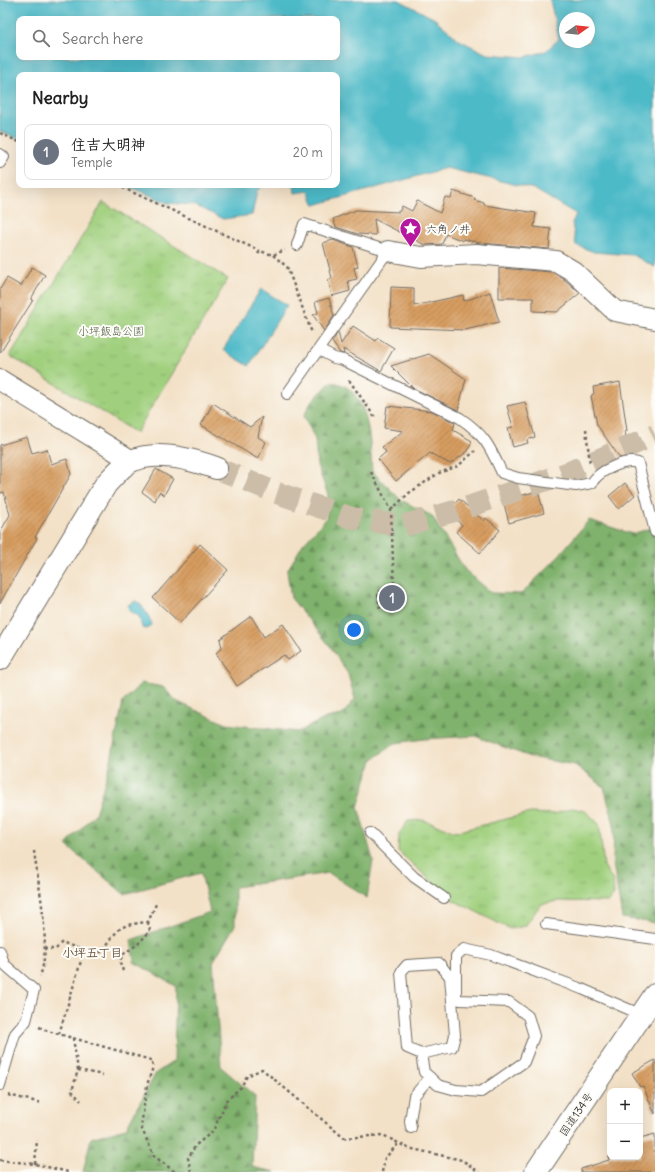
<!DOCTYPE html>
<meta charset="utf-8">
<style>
body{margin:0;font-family:Delius,"Klee One",sans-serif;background:#f2f2f2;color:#222}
.controls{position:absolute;right:12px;bottom:12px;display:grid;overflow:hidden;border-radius:8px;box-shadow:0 4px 16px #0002}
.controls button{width:36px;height:36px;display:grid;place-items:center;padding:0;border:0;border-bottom:1px solid #e0e0e0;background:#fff;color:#222;font:20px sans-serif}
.compass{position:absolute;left:559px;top:12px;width:36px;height:36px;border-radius:50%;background:#fff;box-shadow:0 4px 16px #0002;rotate:75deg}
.you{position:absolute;left:354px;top:630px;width:14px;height:14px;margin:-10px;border:3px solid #fff;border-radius:50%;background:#1a73e8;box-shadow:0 0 0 6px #1a73e833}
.badge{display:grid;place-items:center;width:26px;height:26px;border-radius:50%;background:#ea580c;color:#fff;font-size:13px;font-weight:700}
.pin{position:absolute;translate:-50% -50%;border:2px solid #fff;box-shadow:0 1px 4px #0006}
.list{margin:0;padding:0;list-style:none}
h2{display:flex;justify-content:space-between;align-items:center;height:52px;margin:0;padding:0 16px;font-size:17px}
h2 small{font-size:13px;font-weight:400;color:#767676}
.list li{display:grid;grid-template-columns:26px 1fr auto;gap:12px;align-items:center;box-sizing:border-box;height:56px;margin:0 8px 8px;padding:0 8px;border:1px solid #e0e0e0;border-radius:8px}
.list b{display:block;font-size:15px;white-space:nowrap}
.list p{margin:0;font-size:13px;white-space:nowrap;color:#767676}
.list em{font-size:13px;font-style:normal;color:#767676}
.icon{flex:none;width:22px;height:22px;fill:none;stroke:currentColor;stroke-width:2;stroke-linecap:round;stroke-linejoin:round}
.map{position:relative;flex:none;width:655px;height:1172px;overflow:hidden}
.search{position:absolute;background:#fff;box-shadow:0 4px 16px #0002;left:16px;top:16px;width:324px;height:44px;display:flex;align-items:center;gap:10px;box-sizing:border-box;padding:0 14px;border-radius:8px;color:#767676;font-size:15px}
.panel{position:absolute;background:#fff;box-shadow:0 4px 16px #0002;left:16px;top:72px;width:324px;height:116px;border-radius:8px}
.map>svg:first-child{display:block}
.grass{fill:url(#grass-tufts);stroke:#667e54}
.forest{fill:url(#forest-firs);stroke:#566e4c}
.water{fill:#4dbac8;stroke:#3c727a;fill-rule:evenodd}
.building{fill:url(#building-hatch)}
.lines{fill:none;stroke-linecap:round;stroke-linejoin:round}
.tertiary-tunnel{stroke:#cbbda8;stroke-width:22;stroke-dasharray:22 11;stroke-linecap:butt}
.service-casing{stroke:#716b62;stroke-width:12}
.minor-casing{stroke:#716b62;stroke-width:22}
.tertiary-casing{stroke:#716b62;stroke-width:24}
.trunk-casing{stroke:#716b62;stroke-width:24}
.path{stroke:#716b62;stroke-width:2.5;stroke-dasharray:3 3;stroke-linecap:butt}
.service{stroke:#fff;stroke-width:10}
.minor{stroke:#fff;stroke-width:20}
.tertiary{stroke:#fff;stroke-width:22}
.trunk{stroke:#fff;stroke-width:22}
.labels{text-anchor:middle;stroke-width:4;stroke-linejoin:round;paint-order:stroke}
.poi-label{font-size:11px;fill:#2b2b2b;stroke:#fdfcf7;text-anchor:start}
.park-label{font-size:11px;fill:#4e5d44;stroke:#fdfcf7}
.street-label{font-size:11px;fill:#2b2b2b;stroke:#fdfcf7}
.neighbourhood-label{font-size:12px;font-weight:bold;fill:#67533e;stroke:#fdfcf7}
</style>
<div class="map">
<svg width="655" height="1172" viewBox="0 0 655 1172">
<defs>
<pattern id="grass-tufts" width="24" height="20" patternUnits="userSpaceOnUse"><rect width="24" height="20" fill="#a0d07e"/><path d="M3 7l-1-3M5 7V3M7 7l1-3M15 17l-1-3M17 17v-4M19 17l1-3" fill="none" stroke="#8ab36d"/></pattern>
<pattern id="forest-firs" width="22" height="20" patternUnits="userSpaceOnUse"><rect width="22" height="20" fill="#80b26d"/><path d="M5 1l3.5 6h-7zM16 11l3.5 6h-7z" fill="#69915a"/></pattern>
<pattern id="building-hatch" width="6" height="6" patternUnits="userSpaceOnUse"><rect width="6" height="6" fill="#d79d60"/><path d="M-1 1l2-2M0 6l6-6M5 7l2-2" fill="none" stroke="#af804f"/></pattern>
</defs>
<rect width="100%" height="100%" fill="#fdfcf7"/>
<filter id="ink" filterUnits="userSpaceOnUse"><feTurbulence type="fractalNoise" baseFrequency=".025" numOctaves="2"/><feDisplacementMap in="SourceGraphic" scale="8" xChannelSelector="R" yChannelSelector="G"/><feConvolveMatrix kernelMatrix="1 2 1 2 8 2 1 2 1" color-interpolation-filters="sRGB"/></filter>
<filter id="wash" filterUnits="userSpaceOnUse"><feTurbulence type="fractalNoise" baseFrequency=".012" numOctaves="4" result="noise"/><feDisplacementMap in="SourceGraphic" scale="16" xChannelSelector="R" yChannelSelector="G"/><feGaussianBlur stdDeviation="0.9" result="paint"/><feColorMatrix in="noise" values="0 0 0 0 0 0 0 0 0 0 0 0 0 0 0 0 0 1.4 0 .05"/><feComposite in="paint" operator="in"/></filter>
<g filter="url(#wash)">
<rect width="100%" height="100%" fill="#f3e1c7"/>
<path class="grass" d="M103,202L228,279L136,433L10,356Z
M572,808L585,811L599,824L604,866L613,881L614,895L608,902L558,901L541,904L525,926L510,929L451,899L398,851L399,834L408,821L423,820L455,832L530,813L555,814Z"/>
<path class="forest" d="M331,382C370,385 370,442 372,471L401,500L432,516L465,570L492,593L521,594L555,560L589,520L632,534L655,527V923L622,918L613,863L614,824L604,787L575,765L530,757L475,736L424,739L395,743L372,760L358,807L373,860L367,898L329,873L235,887V925L213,962L221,1067L255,1096L252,1167L275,1172H83L91,1138L126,1128L156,1073L174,1061L176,986L134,962L131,940L210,912L201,873L124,894L66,845L95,814L110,765L123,702L141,683L163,687L176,701L226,724L298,732L326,718L342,715L355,699L348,674L330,646L291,598L287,571L303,544L326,519L328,495L317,465L315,439L304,416L311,402Z"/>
<path class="water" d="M0,0H399L435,19L459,40L487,54L525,57L546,51L559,39L550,0H655V267L633,255L594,252L576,245L572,223L576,214L534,189L446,168L315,205L309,191L295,193L294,185H337V75H19V139L0,131ZM565,18H589V42H565ZM19,19H337V57H19Z
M126,185H263L257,191L252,215L223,219L194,205L168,203Z
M261,289L287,305L249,366L223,350Z
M136,601C142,604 151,619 152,625L147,629L142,628L139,616L129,611L128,605Z"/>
<g id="blocks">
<path class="building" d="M453,191L475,198L474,200L484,203V205L536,213L534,227L551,229L549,249L480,243L463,239V241L446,234L442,244L425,245L374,219L376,235L358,234L336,227L333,219L356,210L399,212L402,206L412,211L417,201L440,213L445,197L451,198Z
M333,240L353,247L358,267L354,268L357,279L348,281L350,291L332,296L328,280L332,278L323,243Z
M32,267L45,275L31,299L33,300L0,353V289L7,278L21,286Z
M499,268L552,272L565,280L580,293L557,312L533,311V298H499Z
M391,287L414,288V306L463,295L464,301L490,292L499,322L465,330L390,327Z
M329,298L334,316L324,331L313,315L318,313L315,302Z
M353,326L376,341L378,338L394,348L381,371L343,349L344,354L340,353L332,342L338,332L341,344Z
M429,354L466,379L458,410L413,388L391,366Z
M620,382L627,431L625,432L629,456L620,458L597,425L591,396L594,393L593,387Z
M525,402L535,437L527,440L528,443L513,447L508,428L513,427L507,406Z
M213,403L250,427L262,417L258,437L266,442L258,459L201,425Z
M387,406L432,411L455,423L453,430L472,441L468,451L450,464L430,453L396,481L378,459L386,452L382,447L403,431L384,428Z
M27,437L32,453L47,449L51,464L67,459L71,474L35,537L37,538L0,603V532L10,515L4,492L0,493V445Z
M156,469L173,479L164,495L159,492L155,501L142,492Z
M625,483L635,495L619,509L609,496Z
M538,491L544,513L509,523L503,500Z
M459,499L484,521L486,518L500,530L480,553L456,532L462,525L447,512Z
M200,544L228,570L180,623L153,598Z
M251,616L264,637L283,624L301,651L288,660L284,655L237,686L216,653L222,648L220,639Z
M655,1060V1114L643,1086L640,1087L632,1073Z
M655,1134V1172H581V1169L609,1160L608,1157H640V1138Z"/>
</g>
</g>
<g filter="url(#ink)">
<use href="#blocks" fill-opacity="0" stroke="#716b62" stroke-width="1"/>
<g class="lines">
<path class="tertiary-tunnel" d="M216,468L277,493L352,518L402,526L465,508L567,473L655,435"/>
<defs>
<path id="service" d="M0,154L4,157L0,163
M319,350L334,358L343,360L460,418C485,435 490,447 502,473L518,478L576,486L592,483C598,471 625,459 638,463L655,532
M287,394L388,251L304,224L297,245
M370,833L414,877L444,898
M546,924L655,939
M0,951L4,964L34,990L26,1021L15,1034L11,1047L0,1085
M439,963L450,977L455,1035L452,1047L421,1054L407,1048L401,972L407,965Z
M421,1054L424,1072L438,1085L456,1090L481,1092L524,1062L534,1036L528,1016L509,1002L460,1000L456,998V956L464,949L491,955L582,989L642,1015
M411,1128L410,1121L414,1096L430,1077"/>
<path id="minor" d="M388,251L421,257L476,254L556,261L573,271L615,311L655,319
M0,380L132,461"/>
<path id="tertiary" d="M0,659L106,484C114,476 121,466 131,461C156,450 191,459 216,468"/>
<path id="trunk" d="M536,1172L655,995"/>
</defs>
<use href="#service" class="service-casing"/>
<use href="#minor" class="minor-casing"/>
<use href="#tertiary" class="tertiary-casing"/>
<use href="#trunk" class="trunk-casing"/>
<path class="path" d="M0,133L19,142
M117,185L260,251
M258,254L260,251L273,255L285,250
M273,255L287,267L312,333
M349,380L376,419
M586,429L590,464
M371,472L391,510L394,586L378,592L380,612
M391,510L409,493L439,473L458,466L475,451
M34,851C38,884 52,946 40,976
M44,949H56L62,942L84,951L102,952C119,928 117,925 148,922L156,904
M123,971L120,962L122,955L138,944L150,931L148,922
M39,1027L48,1031L151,1060L153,1067L147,1085L141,1127L154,1156L175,1172
M59,1034L84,951
M73,1038L78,1070L72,1091L81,1101
M78,1070L103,1075
M8,1095L42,1103
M0,1160L35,1164L68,1172
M35,1164L37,1140
M191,1172L188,1158L196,1145L213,1131L227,1100L241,1087L247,1076L262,1069L344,1138L383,1135L408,1148L462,1160L479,1172
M382,1172L385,1158L398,1144"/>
<use href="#service" class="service"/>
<use href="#minor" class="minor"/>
<use href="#tertiary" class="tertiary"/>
<use href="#trunk" class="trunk"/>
</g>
</g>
<defs>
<symbol id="sight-pin" viewBox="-11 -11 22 30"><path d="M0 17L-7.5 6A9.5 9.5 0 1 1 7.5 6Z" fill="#b5179e" stroke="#fdfcf7"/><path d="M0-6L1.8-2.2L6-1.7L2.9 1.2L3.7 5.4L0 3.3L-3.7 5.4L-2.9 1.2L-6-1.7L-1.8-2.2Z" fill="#fff"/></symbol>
</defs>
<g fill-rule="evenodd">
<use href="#sight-pin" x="398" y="216" width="25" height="34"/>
</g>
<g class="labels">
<g class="poi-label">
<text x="426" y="233">六角ノ井</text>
</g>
<g class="park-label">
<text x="111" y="335">小坪飯島公園</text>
</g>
<g class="street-label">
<text transform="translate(576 1114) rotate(-56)" y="4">国道134号</text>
</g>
<g class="neighbourhood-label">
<text x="92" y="957">小坪五丁目</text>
</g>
</g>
</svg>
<div class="controls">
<button>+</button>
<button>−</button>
</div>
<svg class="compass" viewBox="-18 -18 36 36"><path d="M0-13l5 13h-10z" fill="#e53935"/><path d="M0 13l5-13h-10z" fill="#767676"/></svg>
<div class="you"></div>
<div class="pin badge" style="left:392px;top:598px;background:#6b7280">1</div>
<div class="search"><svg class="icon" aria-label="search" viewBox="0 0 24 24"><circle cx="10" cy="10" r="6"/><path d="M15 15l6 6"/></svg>Search here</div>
<section class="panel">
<h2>Nearby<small></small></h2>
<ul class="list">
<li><span class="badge" style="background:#6b7280">1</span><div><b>住吉大明神</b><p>Temple</p></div><em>20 m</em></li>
</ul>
</section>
</div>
